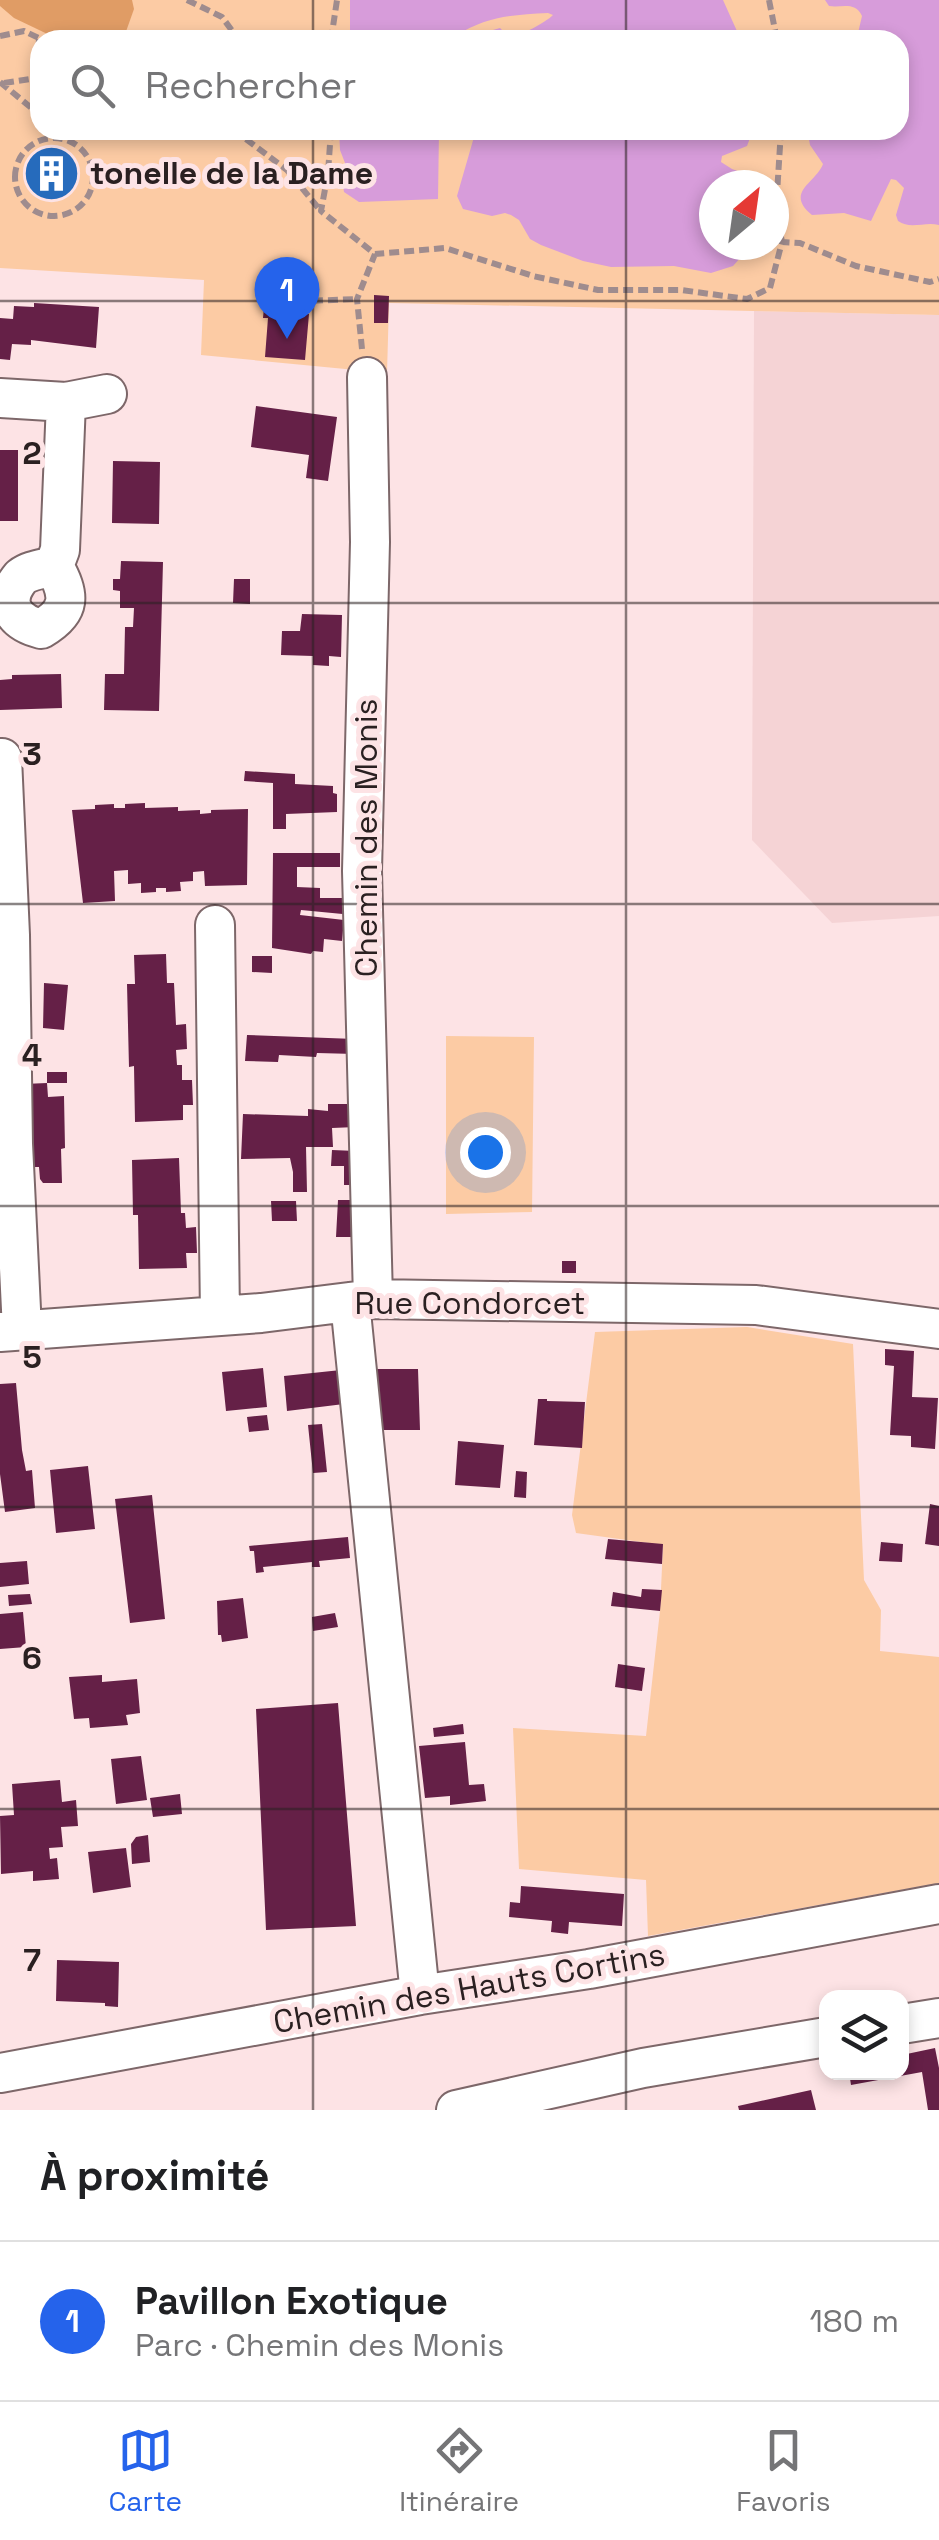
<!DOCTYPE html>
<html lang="fr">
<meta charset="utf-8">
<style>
body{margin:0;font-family:"Space Grotesk",sans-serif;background:#f6f6f6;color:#202124}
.controls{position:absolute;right:30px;bottom:30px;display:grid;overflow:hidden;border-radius:20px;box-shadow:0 5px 15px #0003}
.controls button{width:90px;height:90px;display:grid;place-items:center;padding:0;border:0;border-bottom:2px solid #e0e0e0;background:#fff;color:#202124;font:50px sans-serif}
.compass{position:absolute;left:699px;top:170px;width:90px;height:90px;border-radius:50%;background:#fff;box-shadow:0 5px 15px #0003;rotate:29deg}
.you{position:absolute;left:485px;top:1152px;width:35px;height:35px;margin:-25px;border:8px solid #fff;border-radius:50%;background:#1a73e8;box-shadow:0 0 0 15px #1a73e833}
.badge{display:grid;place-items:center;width:65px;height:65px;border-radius:50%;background:#2563eb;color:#fff;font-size:32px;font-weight:700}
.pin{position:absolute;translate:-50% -82px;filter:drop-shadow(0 2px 5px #0008)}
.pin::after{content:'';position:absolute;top:52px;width:35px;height:30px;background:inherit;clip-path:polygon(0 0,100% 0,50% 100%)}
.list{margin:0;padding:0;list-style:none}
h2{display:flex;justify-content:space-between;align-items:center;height:130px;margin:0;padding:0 40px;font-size:42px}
h2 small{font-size:32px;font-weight:400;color:#757577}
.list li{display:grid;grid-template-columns:65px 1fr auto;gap:30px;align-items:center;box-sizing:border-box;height:160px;padding:0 40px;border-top:2px solid #e0e0e0}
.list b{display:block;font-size:38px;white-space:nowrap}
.list p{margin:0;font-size:32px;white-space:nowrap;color:#757577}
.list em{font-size:32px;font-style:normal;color:#757577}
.icon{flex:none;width:55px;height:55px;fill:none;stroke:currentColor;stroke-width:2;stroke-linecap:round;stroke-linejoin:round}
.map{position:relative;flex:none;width:939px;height:2110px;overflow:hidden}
.search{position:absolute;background:#fff;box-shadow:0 5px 15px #0003;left:30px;right:30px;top:30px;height:110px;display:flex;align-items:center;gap:25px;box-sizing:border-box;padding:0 35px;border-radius:30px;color:#757577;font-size:38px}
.sheet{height:290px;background:#fff}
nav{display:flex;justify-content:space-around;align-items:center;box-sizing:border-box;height:140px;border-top:2px solid #e0e0e0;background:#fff;font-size:28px;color:#757577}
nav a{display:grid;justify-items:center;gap:5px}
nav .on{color:#2563eb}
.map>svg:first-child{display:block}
.built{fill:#f5d3d5}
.green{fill:#fccba4;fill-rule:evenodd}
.forest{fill:#e09c65}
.water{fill:#d79cda}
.building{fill:#652047}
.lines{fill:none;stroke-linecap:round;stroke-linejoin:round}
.minor-casing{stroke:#7d6769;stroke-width:42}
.path{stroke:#9f8c8e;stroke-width:6;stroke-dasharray:10 5;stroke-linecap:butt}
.minor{stroke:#fff;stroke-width:38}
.grid{fill:none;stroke:#2a2021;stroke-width:2.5;stroke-opacity:0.55}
.labels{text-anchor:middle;stroke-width:10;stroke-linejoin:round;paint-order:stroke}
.poi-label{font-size:32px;font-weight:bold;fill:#2a2021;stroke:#fde3e5;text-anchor:start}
.street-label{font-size:32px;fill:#2a2021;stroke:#fde3e5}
.grid-label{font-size:32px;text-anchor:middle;font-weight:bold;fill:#2a2021;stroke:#fde3e5;stroke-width:10;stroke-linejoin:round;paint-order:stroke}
</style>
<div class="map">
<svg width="939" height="2110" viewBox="0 0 939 2110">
<rect width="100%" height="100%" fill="#fde3e5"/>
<path class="built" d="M754,311L939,315V916L832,923L752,840Z"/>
<path class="green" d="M0,0H939V315L389,303L387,373L201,355L204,280L0,268ZM40,40H899V130H40ZM714,185H774V245H714Z
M446,1036L534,1037L532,1212L446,1214Z
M747,1327L853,1344L864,1580L881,1610L880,1651L939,1657V1883L648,1936L646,1880L519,1869L513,1728L646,1736L660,1611L663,1545L576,1533L572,1515L595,1332Z"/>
<path class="forest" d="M0,0H132L134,9L123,40H60L14,18L0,6Z"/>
<path class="water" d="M350,0H723L741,40H495L491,35L493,30L500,28L510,38C521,35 545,23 553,15L548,13C511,15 488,16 455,36L454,40H350Z
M825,0H939V225C925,221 911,230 898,221L896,215L904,188L896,180L891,179L871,221L844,213L812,215C784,192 816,183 823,164L810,145L808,134L813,130H899V40H833L858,33L862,16C855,1 842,8 829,6Z
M339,130H439L438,199L359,202L344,192L342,179L345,163L340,150Z
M476,130H753L747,146L722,156L721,162L732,169L754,177L757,185H714V245L751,246L733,266L711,273L674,266L611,267L583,261L541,245L530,239L519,220L511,215L505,213L492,216L463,209L457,196Z"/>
<path class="building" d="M49,164L59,167L61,176L54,184L44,180L42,170Z
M374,295L389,296L388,323H374Z
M34,303L99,307L96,348L31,340V345L12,344L10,360L0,359V318L13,319L14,306L34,307Z
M264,307L293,309V312L309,314L305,360L265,357L268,318H263Z
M256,406L337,417L328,481L306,478L309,455L251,447Z
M0,450H18V521H0Z
M113,461L160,462L159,524L112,523Z
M121,561L163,562L159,711L104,710L105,674H124L125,627H133L134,608H120V591L113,590V579H120Z
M234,579H250V604L233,603Z
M302,614L342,615L341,657L329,656V666L313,665V656L281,655L282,631H300Z
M61,674L62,708L0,710V680L12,679V675Z
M245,771L295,774V784L333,786V793L337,794V812L286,814V829H273V783L244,781Z
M145,803V808L178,807V811L200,810V814L211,813V810L248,809L247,885L205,886L204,871L193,872V881L180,882L181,891L166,892V888H156V892L141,893V883L128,884V870L114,871L115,901L83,903L72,810L95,809V805L114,804V808H125V804Z
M273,853H340V867H297V887L320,888V898H353V915L301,910L300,915L344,920L342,941L324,939L323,952L313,951L311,954L272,948Z
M166,954L167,983H174L176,1025L186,1024L187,1049L176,1050L177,1065H182V1080H192L193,1105H183V1120L135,1122L134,1066L129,1067L127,984H135L134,955Z
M252,956H272V973L252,972Z
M44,983L68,985L64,1030L43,1028Z
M247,1035L355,1039V1054L317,1053L316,1057L279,1055L278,1062L245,1061Z
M47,1072H67V1083H47Z
M47,1083L48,1097L64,1096L65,1148L61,1149L62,1183H43L40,1179L39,1167H22L24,1084Z
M328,1104H356V1127L332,1128L333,1147H306L307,1192H293V1172L290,1158L241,1159L243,1114L308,1116V1109L328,1111Z
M332,1150L356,1151L357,1185H344V1166H331Z
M179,1158L181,1213H185L186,1228L196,1227L197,1253H186L187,1268L139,1269L138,1215H133L132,1160Z
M338,1200H355V1237H336Z
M271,1201H296L297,1221H272Z
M562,1261H576V1273H562Z
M885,1349L914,1351L912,1397L938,1398L935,1449L911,1447V1436L890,1435L894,1366L885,1365Z
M263,1368L267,1407L226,1411L222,1372Z
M377,1369H418L420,1430H378Z
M341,1370L344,1404L287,1411L284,1376Z
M16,1383L22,1450L26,1471L32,1470L35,1508L5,1512L0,1474V1384Z
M538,1399H547V1401L585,1402L582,1448L534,1445Z
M267,1415L269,1430L249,1432L247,1417Z
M322,1424L327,1472L313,1473L308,1425Z
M458,1441L504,1445L500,1488L455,1485Z
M88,1466L95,1529L56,1533L50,1470Z
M516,1471L527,1472L526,1498L514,1497Z
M152,1495L165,1619L130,1623L115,1499Z
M930,1504L939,1506V1546L925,1544Z
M348,1537L350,1558L319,1561L320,1567H312V1562L263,1567L264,1572L256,1573L254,1551H250L249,1546Z
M608,1539L663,1544L662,1564L605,1559Z
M881,1542L903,1544L902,1562L879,1561Z
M27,1561L29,1584L0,1587V1563Z
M642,1589L662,1590L660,1611L611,1606L613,1592L641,1597Z
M30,1594L32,1604L9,1606L8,1595Z
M243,1598L248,1638L222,1642L221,1635H218L217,1601Z
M23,1612L26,1647L0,1649V1614Z
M335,1613L338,1627L313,1631L312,1617Z
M618,1664L645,1668L642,1691L615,1687Z
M102,1675V1682L137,1679L140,1713L126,1715L128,1725L90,1728L89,1718L74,1719L69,1677Z
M338,1703L356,1926L266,1930L256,1709Z
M463,1724L464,1734L434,1737L433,1728Z
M465,1742L469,1785L484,1784L486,1801L450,1805V1796L425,1798L419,1746Z
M141,1756L147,1800L116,1804L111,1759Z
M60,1780L62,1802L76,1800L78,1826L61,1827L63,1847L49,1848L50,1859L57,1858L59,1879L33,1881V1871L1,1874L0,1816L14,1815L12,1784Z
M180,1794L182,1814L153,1817L150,1798Z
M148,1835L150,1862L132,1864L131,1844L136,1837Z
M126,1848L131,1887L93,1893L88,1852Z
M521,1886L624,1894L622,1926L569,1922L568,1934L551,1932L552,1921L509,1917L510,1902L520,1903Z
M57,1960L119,1962L118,2007L105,2006V2003L56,2001Z
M935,2048L939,2068V2110H928L922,2072L851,2085L849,2072H902V2055Z
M811,2090L816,2110H739L738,2106Z"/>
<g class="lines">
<defs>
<path id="minor" d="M367,377L370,542L362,871L373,1299
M0,398L66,402L60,550L54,566C43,569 30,570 21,577C0,602 13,622 41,629C72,611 70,595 54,566
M66,402L107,394
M2,758L10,935L13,1144L22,1330
M215,925L220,1316
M350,1302L420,1995
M0,1332L261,1313L373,1299L756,1305L939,1329
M902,2024L939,2018
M0,2073L420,1995L589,1969L939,1904
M456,2110L643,2068L826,2037"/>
</defs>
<use href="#minor" class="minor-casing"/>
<path class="path" d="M187,0L222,17L236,36H278L300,40
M769,0L777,40
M0,36L24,31L43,40
M331,40L337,0
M37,79L39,38
M0,82L40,115
M4,83L31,79H40
M234,130L287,170L320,210
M331,130L328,173L321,211L375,254L445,248L533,276L598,290H681L747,299L770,288L782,242L800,243L856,266L930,282L939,279
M781,130L776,210L782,242
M15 177a39 39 0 1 1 78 0a39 39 0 1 1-78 0Z
M283,302L356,299
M362,349L357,299L375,254"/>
<use href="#minor" class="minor"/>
</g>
<path class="grid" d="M313,0V40M626,0V40M313,130V2110M626,130V2110M0,301H939M0,603H939M0,904H939M0,1206H939M0,1507H939M0,1809H939"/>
<defs>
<symbol id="building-disc" viewBox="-11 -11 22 22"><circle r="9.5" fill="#266bbc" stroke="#fde3e5"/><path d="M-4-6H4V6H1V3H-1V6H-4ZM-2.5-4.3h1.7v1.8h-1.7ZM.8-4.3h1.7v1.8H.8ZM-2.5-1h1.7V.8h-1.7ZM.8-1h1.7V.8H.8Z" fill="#fff"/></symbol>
</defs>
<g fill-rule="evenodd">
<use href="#building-disc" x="20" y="142" width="63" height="63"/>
</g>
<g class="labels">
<g class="poi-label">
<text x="90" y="184">tonelle de la Dame</text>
</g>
<g class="street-label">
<text transform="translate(366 838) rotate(-90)" y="11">Chemin des Monis</text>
<text x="470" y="1314">Rue Condorcet</text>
<text transform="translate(469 1988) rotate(-10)" y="11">Chemin des Hauts Cortins</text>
</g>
</g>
<g class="grid-label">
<text x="32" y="464">2</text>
<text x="32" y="765">3</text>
<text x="32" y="1066">4</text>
<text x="32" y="1368">5</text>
<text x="32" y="1669">6</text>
<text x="32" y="1971">7</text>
</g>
</svg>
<div class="controls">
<button><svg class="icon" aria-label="layers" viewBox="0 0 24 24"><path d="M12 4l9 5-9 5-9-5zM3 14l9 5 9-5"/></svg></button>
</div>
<svg class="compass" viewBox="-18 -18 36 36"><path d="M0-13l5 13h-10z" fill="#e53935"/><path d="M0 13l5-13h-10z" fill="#757577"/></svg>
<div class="you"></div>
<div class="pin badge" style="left:287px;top:339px">1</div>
<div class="search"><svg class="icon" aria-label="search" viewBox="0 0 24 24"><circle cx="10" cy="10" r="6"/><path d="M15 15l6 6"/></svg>Rechercher</div>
</div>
<section class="sheet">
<h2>À proximité<small></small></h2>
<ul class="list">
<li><span class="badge">1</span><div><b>Pavillon Exotique</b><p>Parc · Chemin des Monis</p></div><em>180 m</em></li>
</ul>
</section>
<nav>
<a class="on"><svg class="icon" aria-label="map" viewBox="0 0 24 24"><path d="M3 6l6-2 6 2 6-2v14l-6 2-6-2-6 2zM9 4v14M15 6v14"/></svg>Carte</a>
<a><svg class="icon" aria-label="directions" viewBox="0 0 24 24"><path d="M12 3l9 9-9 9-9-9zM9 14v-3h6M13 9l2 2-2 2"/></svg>Itinéraire</a>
<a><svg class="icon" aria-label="saved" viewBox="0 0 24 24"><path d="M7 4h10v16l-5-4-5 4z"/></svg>Favoris</a>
</nav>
